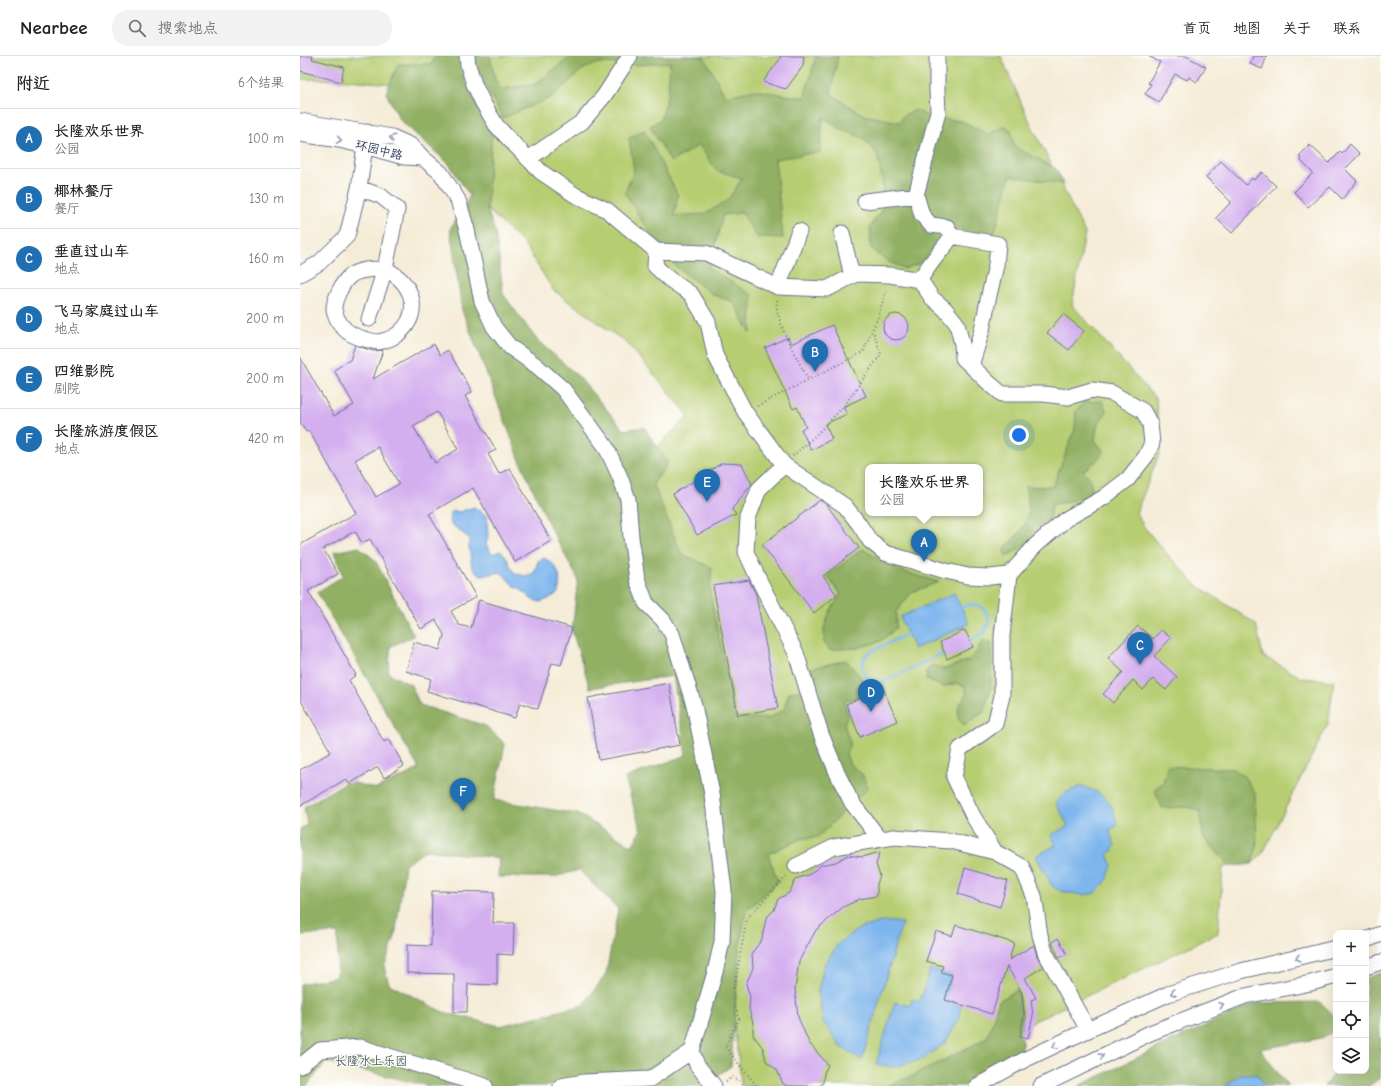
<!DOCTYPE html>
<html lang="zh">
<meta charset="utf-8">
<style>
body{margin:0;font-family:"Comic Neue","LXGW WenKai TC",sans-serif;background:#f2f2f2;color:#222}
.controls{position:absolute;right:12px;bottom:12px;display:grid;overflow:hidden;border-radius:8px;box-shadow:0 4px 16px #0002}
.controls button{width:36px;height:36px;display:grid;place-items:center;padding:0;border:0;border-bottom:1px solid #e0e0e0;background:#fff;color:#222;font:20px sans-serif}
.you{position:absolute;left:719px;top:379px;width:14px;height:14px;margin:-10px;border:3px solid #fff;border-radius:50%;background:#1a73e8;box-shadow:0 0 0 6px #1a73e833}
.badge{display:grid;place-items:center;width:26px;height:26px;border-radius:50%;background:#1f6fb2;color:#fff;font-size:13px;font-weight:700}
.pin{position:absolute;translate:-50% -33px;filter:drop-shadow(0 1px 2px #0008)}
.pin::after{content:'';position:absolute;top:21px;width:14px;height:12px;background:inherit;clip-path:polygon(0 0,100% 0,50% 100%)}
.popup{position:absolute;left:565px;top:408px;width:118px;height:52px;box-sizing:border-box;display:grid;place-content:center;border-radius:8px;background:#fff;filter:drop-shadow(0 1px 3px #0005);font-size:13px;white-space:nowrap;color:#767676}
.popup b{font-size:15px;color:#222}
.popup::after{content:'';position:absolute;left:50%;top:100%;margin-left:-8px;border:8px solid transparent;border-top-color:#fff}
.list{margin:0;padding:0;list-style:none}
h2{display:flex;justify-content:space-between;align-items:center;height:52px;margin:0;padding:0 16px;font-size:17px}
h2 small{font-size:13px;font-weight:400;color:#767676}
.list li{display:grid;grid-template-columns:26px 1fr auto;gap:12px;align-items:center;box-sizing:border-box;height:60px;padding:0 16px;border-top:1px solid #e0e0e0}
.list b{display:block;font-size:15px;white-space:nowrap}
.list p{margin:0;font-size:13px;white-space:nowrap;color:#767676}
.list em{font-size:13px;font-style:normal;color:#767676}
.icon{flex:none;width:22px;height:22px;fill:none;stroke:currentColor;stroke-width:2;stroke-linecap:round;stroke-linejoin:round}
.map{position:relative;flex:none;width:1081px;height:1030px;overflow:hidden}
header{display:flex;align-items:center;gap:24px;box-sizing:border-box;height:56px;padding:0 20px;background:#fff;border-bottom:1px solid #e0e0e0}
header strong{font-size:19px}
nav{display:flex;gap:22px;margin-inline-start:auto;font-size:14px}
.search{width:280px;height:36px;background:#f2f2f2;display:flex;align-items:center;gap:10px;box-sizing:border-box;padding:0 14px;border-radius:16px;color:#767676;font-size:15px}
main{display:flex}
aside{flex:1;background:#fff}
.map>svg:first-child{display:block}
.green{fill:#b7cd72;stroke:#697e68;fill-rule:evenodd}
.forest{fill:#91b064;stroke:#567061;fill-rule:evenodd}
.water{fill:#7db5ed;stroke:#4c72a6}
.lines{fill:none;stroke-linecap:round;stroke-linejoin:round}
.stream{stroke:#7db5ed;stroke-width:3}
.building{fill:#d4afef;fill-rule:evenodd}
.minor-casing{stroke:#677188;stroke-width:17}
.path{stroke:#677188;stroke-width:2;stroke-dasharray:1 3;stroke-linecap:butt}
.minor{stroke:#fff;stroke-width:15}
.oneway{stroke:#8d97ae}
.labels{text-anchor:middle;stroke-width:3;stroke-linejoin:round;paint-order:stroke}
.street-label{font-size:12px;fill:#1b2f5e;stroke:#fdfcf7}
.park-label{font-size:12px;fill:#4a5e64;stroke:#fdfcf7}
</style>
<header>
<strong>Nearbee</strong>
<div class="search"><svg class="icon" aria-label="search" viewBox="0 0 24 24"><circle cx="10" cy="10" r="6"/><path d="M15 15l6 6"/></svg>搜索地点</div>
<nav><a>首页</a><a>地图</a><a>关于</a><a>联系</a></nav>
</header>
<main>
<aside>
<h2>附近<small>6个结果</small></h2>
<ul class="list">
<li><span class="badge">A</span><div><b>长隆欢乐世界</b><p>公园</p></div><em>100 m</em></li>
<li><span class="badge">B</span><div><b>椰林餐厅</b><p>餐厅</p></div><em>130 m</em></li>
<li><span class="badge">C</span><div><b>垂直过山车</b><p>地点</p></div><em>160 m</em></li>
<li><span class="badge">D</span><div><b>飞马家庭过山车</b><p>地点</p></div><em>200 m</em></li>
<li><span class="badge">E</span><div><b>四维影院</b><p>剧院</p></div><em>200 m</em></li>
<li><span class="badge">F</span><div><b>长隆旅游度假区</b><p>地点</p></div><em>420 m</em></li>
</ul>
</aside>
<div class="map">
<svg width="1081" height="1030" viewBox="0 0 1081 1030">
<rect width="100%" height="100%" fill="#fdfcf7"/>
<filter id="ink" filterUnits="userSpaceOnUse"><feTurbulence type="fractalNoise" baseFrequency=".025" numOctaves="2"/><feDisplacementMap in="SourceGraphic" scale="8" xChannelSelector="R" yChannelSelector="G"/><feConvolveMatrix kernelMatrix="1 2 1 2 8 2 1 2 1" color-interpolation-filters="sRGB"/></filter>
<filter id="wash" filterUnits="userSpaceOnUse"><feTurbulence type="fractalNoise" baseFrequency=".012" numOctaves="4" result="noise"/><feDisplacementMap in="SourceGraphic" scale="16" xChannelSelector="R" yChannelSelector="G"/><feGaussianBlur stdDeviation="0.9" result="paint"/><feColorMatrix in="noise" values="0 0 0 0 0 0 0 0 0 0 0 0 0 0 0 0 0 1.4 0 .05"/><feComposite in="paint" operator="in"/></filter>
<g filter="url(#wash)">
<rect width="100%" height="100%" fill="#f5ecd7"/>
<path class="green" d="M0,0H701L725,56L785,177L772,249L856,343L860,396L836,457L844,471L859,489L895,528L956,568L963,600L1002,622L1034,625L1028,668L963,797L952,808L923,811L918,877L722,971L608,1030H443L441,1027L434,967L439,894L338,409L389,360L328,288L253,234L225,189L187,153L124,31L48,24L0,23ZM568,411H680V457H568Z"/>
<path class="forest" d="M134,0H163L164,25L192,79L189,115L187,153L195,176L199,202L203,238L237,284L278,320L324,374L344,371L368,407L353,428L381,497L412,512L410,538L436,662H469L484,653L489,636L507,634L512,612L546,604L564,625L569,635L544,646L548,659L544,668L550,687L546,698L550,708L562,718L568,732L518,781L500,783L468,798L478,826L446,855L439,894L431,1010L403,1030H129L26,1006L7,1030H0V928L37,921L38,877L0,879V773L7,769L4,751L48,725L76,733L119,713L17,536L43,520L34,496L59,491L75,504L114,580L91,590L88,617L111,629L120,649L186,670L205,688L194,744L278,758L332,790L341,775L325,722L386,699L373,620L290,632L272,575L278,523L251,473L221,407L162,254L150,173L170,140L149,108L100,64L86,37L98,8H132ZM126,794L199,802L198,821H254L279,814L318,853L306,918L283,949L200,970L143,956L89,928L84,911L95,881L105,809Z
M174,0H190L195,23L201,33L235,28L272,0H397L405,2L425,40L455,34L504,42L515,5V0H538L531,38L564,59L599,66L604,59L616,54L628,61L662,65L688,78L705,70L711,74L714,90L756,113L764,128L710,120L694,179L671,180L659,171L639,185L622,206L605,213L589,206L571,192L570,171L584,150L582,123L577,98L563,82L539,72L523,61L520,96L475,103L483,182L457,181L442,157L423,159L409,212L452,239L451,278L433,246L412,238L374,209L341,163L325,137L334,114L329,82L344,74L378,139L374,160L405,158L428,144L442,122L417,115L399,89L371,106L350,70L361,63L368,38L370,6L342,9L299,7L283,13L252,41L203,62L175,9Z
M802,345L807,356L798,367L795,384L804,396L795,406L783,415L789,421L792,434L787,441L752,449L748,470L728,487L706,501L704,493C708,487 713,484 717,479C732,462 730,450 725,430L738,431L753,430L775,373L776,355L784,346Z
M562,493L598,514L639,526L612,536L596,556V572L581,585L558,592L529,594L524,586V572L530,555L541,538L527,520Z
M683,584L691,587V633L684,656L664,669L658,663V652L666,639V631L657,627L643,631L627,624L626,615L632,609L645,613L669,604L675,598Z
M867,710L933,713L944,720L955,737L957,789L952,808L931,810L923,803L903,781L899,754L887,751L862,752L854,733L863,727Z
M1081,917V951L1079,954C1080,976 1081,1000 1080,1022L1069,1030H1024L1036,1015H1066V922Z
M717,934L722,956V999L664,1030H585L611,1021L679,986L688,980L699,945Z
M1020,946L1036,961V974L1022,982L960,993L988,1030H779L859,991L956,947Z"/>
<path class="water" d="M174,451L187,460L188,481L186,488L192,498L200,495L205,499L214,517L225,520L234,517L238,505L244,502C259,510 262,521 258,537L249,543L240,546L231,543L224,536L212,528L201,516L192,518L181,519L172,512L169,491V482L151,468L149,459L153,454L159,456Z
M654,537L669,568L614,593L600,561Z
M782,730C799,737 809,739 814,758C816,763 817,766 816,771L809,774L815,789L812,795L808,797L812,809L808,822L804,828L795,837L785,839L770,837L760,835L752,830L736,800L756,789L751,779L768,770L756,747L765,737Z
M585,865L602,867L562,1004L540,990L523,965L518,935L524,909L539,887L560,872Z
M630,913L652,919L645,944L661,949L660,961L646,986L623,1003L594,1011L576,1008L595,946L610,950L612,943L620,946Z
M941,1018H957L965,1030H925Z"/>
<g class="lines">
<path class="stream" d="M670,548C688,549 694,564 683,578L583,626C572,627 565,622 562,611L565,600L570,596Z"/>
</g>
<g id="blocks">
<path class="building" d="M0,0H13L12,3L44,11L41,26L0,15Z
M480,0H504L503,10L486,33L463,26L480,3Z
M848,0H886L906,11L897,26L889,21L887,24L875,18L859,46L845,38L851,28L848,27L860,6Z
M953,0H967L962,13L950,8Z
M1050,88L1060,98L1045,113L1057,125L1042,143L1030,131L1008,151L994,136L1013,117L1000,104L1001,103L999,100L1010,89L1029,107L1040,96L1042,98Z
M921,105L946,129L952,122L954,124L962,116L976,130L932,177L916,162L931,146L906,121Z
M763,258L784,275L769,294L747,277Z
M583 271a13 13 0 1 1 26 0a13 13 0 1 1-26 0Z
M532,269L566,340L543,351L547,358L525,368L532,383L511,394L501,373L506,371L497,351L493,353L465,292L488,281L491,288Z
M134,288L140,299L148,294L172,336L165,340L196,394L188,398L199,418L210,412L251,485L215,506L173,432L129,458L176,541L151,555L159,569L171,572L179,544L272,572L261,609L252,607L238,653L220,647L215,662L127,635L131,623L106,615L114,586L140,594L144,579L136,564L121,573L70,483L62,487L55,475L23,493L38,518L8,535L56,619L49,624L84,686L89,683L104,710L84,722L78,711L49,728L46,723L0,750V714L31,696L0,643V489L56,457L9,375L6,376L0,366V301L34,360L54,349L34,314L50,304L55,289L73,295L83,294L73,323ZM137,356L158,393L135,407L113,370ZM78,391L99,428L76,441L55,404Z
M422,407L442,408L452,428L432,453L436,459L397,479L373,438Z
M520,444L526,448L559,492L523,520L537,539L514,557L462,489Z
M449,524L456,539L478,652L438,659L413,530Z
M838,570L853,583L861,574L871,582L854,600L877,621L866,634L853,623L843,634L833,624L813,647L803,638L823,616L808,602Z
M665,574L673,591L647,603L640,586Z
M369,627L380,689L299,704L288,642Z
M583,632L597,665L560,681L546,648Z
M580,796L576,808L580,820L577,828V840L560,843L543,851L516,874L499,905L495,933L498,961L509,987L528,1009L524,1017L523,1027L519,1030H488L483,1028L477,1014L466,1005L463,992L453,979V967L449,953L450,941L446,928L453,912L452,897L462,883L466,862L474,854L478,843L489,837L496,823L510,818L521,809L536,806L548,799L562,801Z
M665,812L708,825L700,851L658,838Z
M132,835L194,836L193,867H214L213,899L197,898V929L168,928L167,956H154V918L107,917V889L131,890Z
M656,869L714,887L709,904L734,889L737,900L743,911L725,922L736,942L731,944L733,960L728,982L720,980L724,958L722,937L707,910L692,958L645,944L652,919L641,916L643,910L626,905L636,875L652,880Z
M758,882L767,898L759,902L752,886Z"/>
</g>
</g>
<g filter="url(#ink)">
<use href="#blocks" fill-opacity="0" stroke="#677188" stroke-width="1"/>
<g class="lines">
<defs>
<path id="minor" d="M167,0L168,9L174,28L183,47L196,69L208,82L241,116L275,139L307,154L356,195L406,197L478,231L527,233L556,218L590,219L620,224L632,242L645,253L657,268L662,288L663,302L688,326L702,338H743L768,341L792,334L812,337L843,355L850,368L852,387L846,400L828,423L803,442L766,463L736,489L709,519L702,580V640L695,668L660,693L654,721L673,760L695,796
M0,65L92,81L112,90L123,102L141,117L158,144L167,174L182,245L194,271L210,291L237,310L263,333L306,391L320,421L328,443L331,481L337,523L346,547L363,564L372,578L394,649L412,738L424,835L422,886L415,916L392,995L397,1009L414,1030
M0,78L39,84L65,90L104,101L123,102
M228,103L282,66L304,40L330,0
M59,132L81,140L97,153L85,213C74,213 58,213 50,220C43,225 34,244 34,252C34,257 38,265 41,269C47,277 54,280 64,283C68,284 74,286 78,286C86,285 92,282 98,278C124,257 112,225 85,213L69,263
M565,145L616,139
M542,177L552,220
M652,180L698,188L696,209L688,244L682,274L671,310
M356,195L355,210L369,223L391,238L408,266L415,299L445,356L484,409L545,450L559,468L570,485L585,497L646,515L668,520L690,521L709,519
M0,218L19,207L47,180L59,132L67,76
M620,224C629,207 641,196 652,180L647,171L631,169L622,159L616,139L638,56L637,35V0
M478,231L499,175
M484,409L459,433L448,462L446,496L459,524L496,597L521,678L538,719L552,747L580,783
M496,810L534,791L594,781L651,785L695,796L722,811L734,840L740,879L745,896L788,974
M1066,884L1081,878
M1066,911L1081,906
M0,1010L20,994L60,991L185,1030
M261,1030L284,1026L350,1023L392,995
M677,1030L724,1004L777,979L868,938L941,915L1036,892
M741,1030L850,977L945,940L1011,927L1036,920"/>
</defs>
<use href="#minor" class="minor-casing"/>
<path class="path" d="M477,244C474,265 498,303 508,323
M457,350L563,296L578,261L587,232
M493,400L517,378L544,350L581,298L573,275
M426,1026L432,1021L447,1030
M448,1030L456,1029L425,991L439,963L432,943L447,862L488,819"/>
<use href="#minor" class="minor"/>
</g>
<defs><path id="oneway-chevron" d="M-2-3.5L2.5 0L-2 3.5" fill="none" stroke-width="1.6" stroke-linecap="round" stroke-linejoin="round"/></defs>
<g class="oneway">
<use href="#oneway-chevron" transform="translate(92 82) rotate(-163)"/>
<use href="#oneway-chevron" transform="translate(39 84) rotate(10)"/>
<use href="#oneway-chevron" transform="translate(998 902) rotate(166)"/>
<use href="#oneway-chevron" transform="translate(873 937) rotate(161)"/>
<use href="#oneway-chevron" transform="translate(921 949) rotate(-21)"/>
<use href="#oneway-chevron" transform="translate(755 990) rotate(154)"/>
<use href="#oneway-chevron" transform="translate(801 1000) rotate(-26)"/>
</g>
</g>
<g class="labels">
<g class="street-label">
<text transform="translate(79 94) rotate(14)" y="4">环园中路</text>
</g>
<g class="park-label">
<text x="71" y="1009">长隆水上乐园</text>
</g>
</g>
</svg>
<div class="controls">
<button>+</button>
<button>−</button>
<button><svg class="icon" aria-label="locate" viewBox="0 0 24 24"><circle cx="12" cy="12" r="6"/><path d="M12 2v4M12 18v4M2 12h4M18 12h4"/></svg></button>
<button><svg class="icon" aria-label="layers" viewBox="0 0 24 24"><path d="M12 4l9 5-9 5-9-5zM3 14l9 5 9-5"/></svg></button>
</div>
<div class="you"></div>
<div class="pin badge" style="left:624px;top:506px">A</div>
<div class="popup"><b>长隆欢乐世界</b>公园</div>
<div class="pin badge" style="left:515px;top:316px">B</div>
<div class="pin badge" style="left:840px;top:609px">C</div>
<div class="pin badge" style="left:571px;top:656px">D</div>
<div class="pin badge" style="left:407px;top:446px">E</div>
<div class="pin badge" style="left:163px;top:755px">F</div>
</div>
</main>
